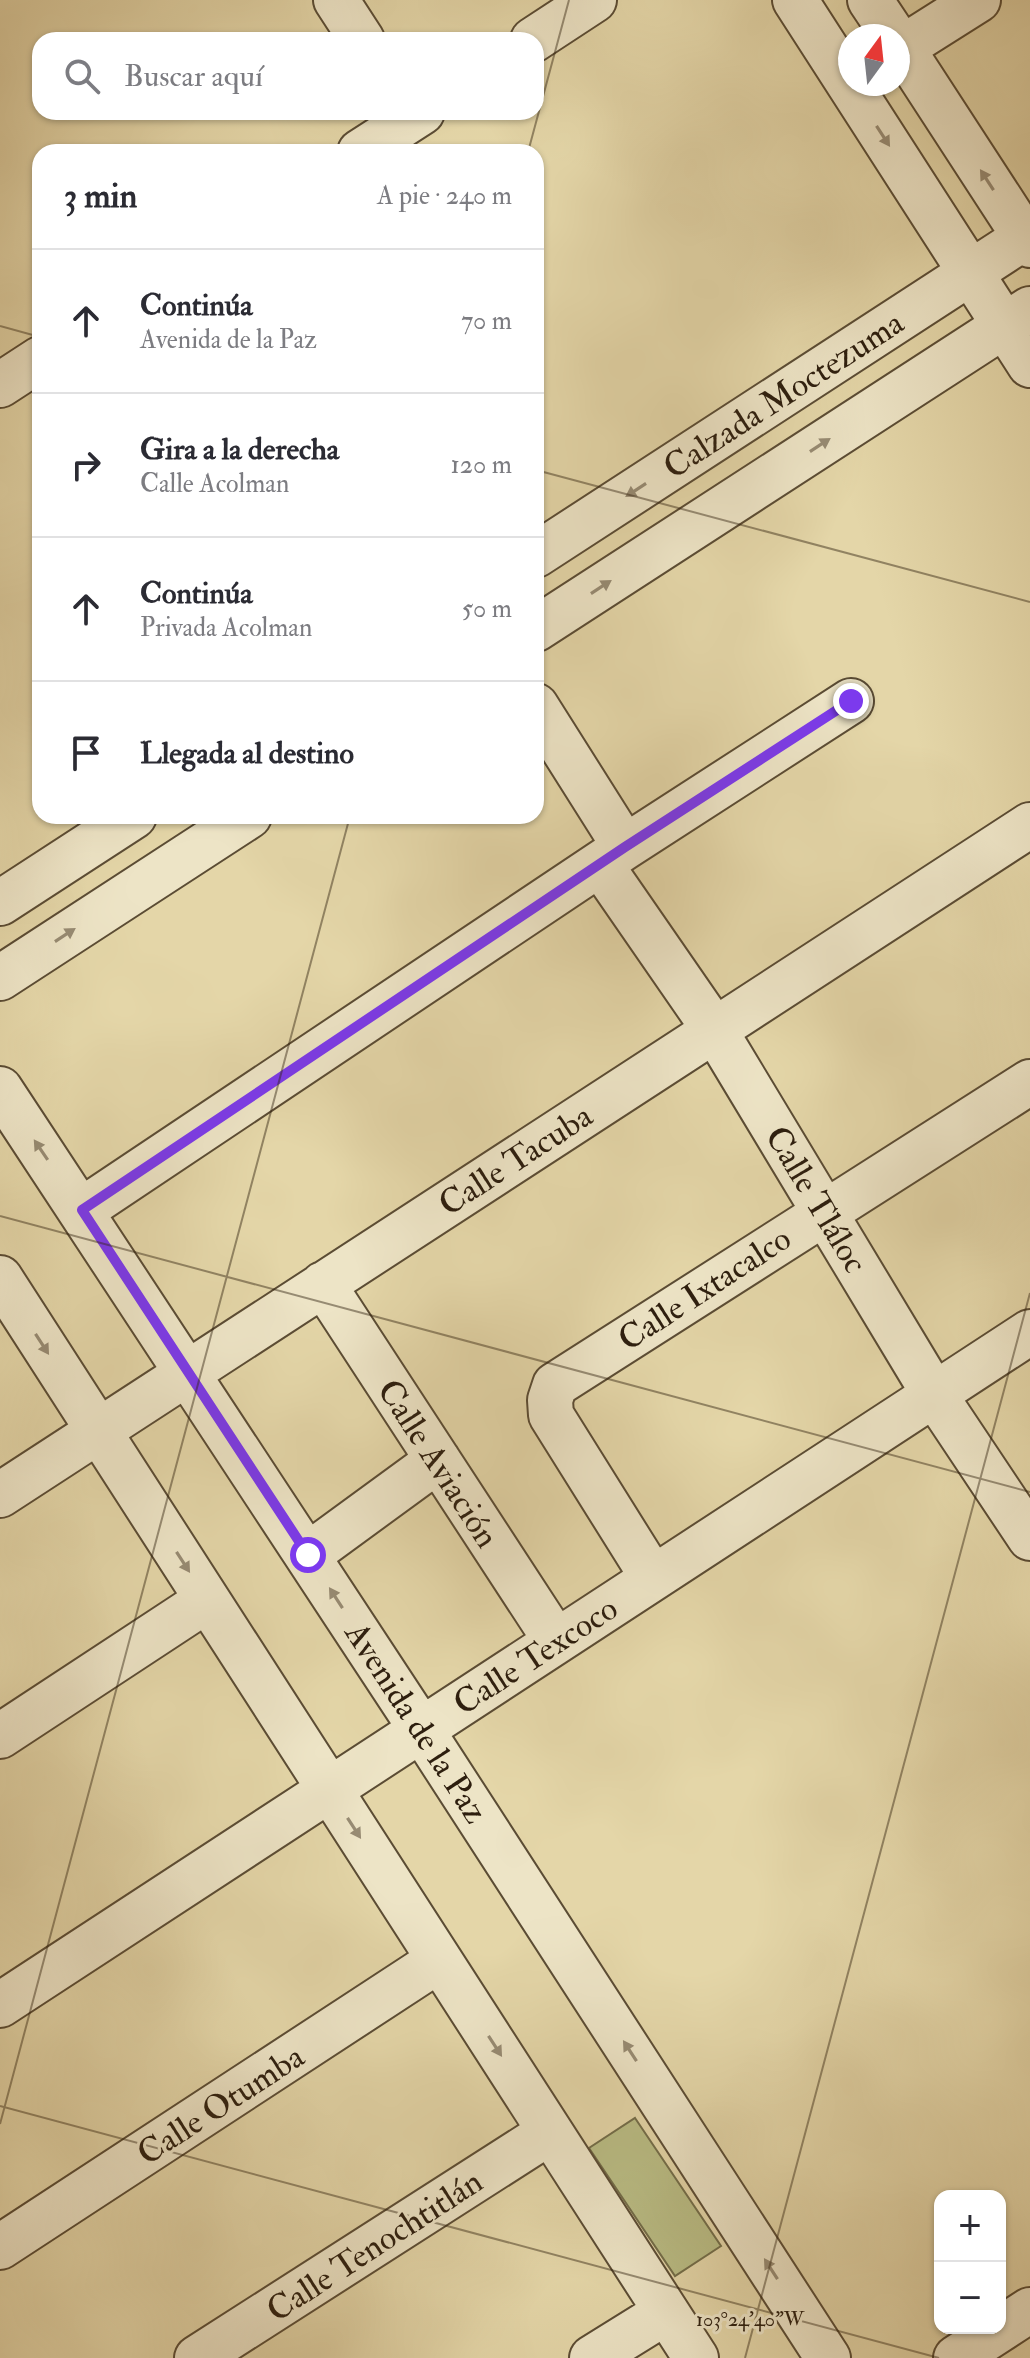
<!DOCTYPE html>
<html lang="es">
<meta charset="utf-8">
<style>
body{margin:0;font-family:"IM FELL Double Pica",serif;background:#f2f2f3;color:#2b2b33}
.controls{position:absolute;right:24px;bottom:24px;display:grid;overflow:hidden;border-radius:16px;box-shadow:0 2px 6px #0004}
.controls button{width:72px;height:72px;display:grid;place-items:center;padding:0;border:0;border-bottom:2px solid #e1e1e2;background:#fff;color:#2b2b33;font:40px sans-serif}
.compass{position:absolute;left:838px;top:24px;width:72px;height:72px;border-radius:50%;background:#fff;box-shadow:0 2px 6px #0004;rotate:15deg}
.stop{position:absolute;width:24px;height:24px;margin:-18px;border:6px solid #7c3aed;border-radius:50%;background:#fff}
.stop.end{background:#7c3aed;border-color:#fff;box-shadow:0 2px 8px #0008}
.list{margin:0;padding:0;list-style:none}
h2{display:flex;justify-content:space-between;align-items:center;height:104px;margin:0;padding:0 32px;font-size:34px}
h2 small{font-size:26px;font-weight:400;color:#7c7c81}
.list li{display:grid;grid-template-columns:52px 1fr auto;gap:24px;align-items:center;box-sizing:border-box;height:144px;padding:0 32px;border-top:2px solid #e1e1e2}
.list b{display:block;font-size:30px;white-space:nowrap}
.list p{margin:0;font-size:26px;white-space:nowrap;color:#7c7c81}
.list em{font-size:26px;font-style:normal;color:#7c7c81}
.icon{flex:none;width:44px;height:44px;fill:none;stroke:currentColor;stroke-width:2;stroke-linecap:round;stroke-linejoin:round}
.map{position:relative;flex:none;width:1030px;height:2358px;overflow:hidden}
.search{position:absolute;background:#fff;box-shadow:0 2px 6px #0004;left:32px;top:32px;width:512px;height:88px;display:flex;align-items:center;gap:20px;box-sizing:border-box;padding:0 28px;border-radius:24px;color:#7c7c81;font-size:30px}
.panel{position:absolute;background:#fff;box-shadow:0 2px 6px #0004;left:32px;top:144px;width:512px;height:680px;border-radius:24px}
.map>svg:first-child{display:block}
.green{fill:#b9bc84;stroke:#736d49;stroke-width:2}
.lines{fill:none;stroke-linecap:round;stroke-linejoin:round}
.minor-casing{stroke:#5b4c34;stroke-width:48}
.minor{stroke:#ede4c6;stroke-width:44}
.oneway{fill:#978b73}
.route{stroke:#7c3aed;stroke-width:10}
.ticks{fill:none;stroke:#2d1e0e;stroke-width:2;stroke-opacity:0.45}
.labels{text-anchor:middle;stroke-width:6;stroke-linejoin:round;paint-order:stroke}
.street-label{font-size:34px;fill:#2d1e0e;stroke:#ede4c6}
.ticks-label{font-size:20px;text-anchor:middle;fill:#2d1e0e;stroke:#ede4c6;stroke-width:6;stroke-linejoin:round;paint-order:stroke}
</style>
<div class="map">
<svg width="1030" height="2358" viewBox="0 0 1030 2358">
<rect width="100%" height="100%" fill="#e4d6a8"/>
<filter id="stains"><feTurbulence type="fractalNoise" baseFrequency=".0025" numOctaves="4"/><feColorMatrix values="0 0 0 0 .2 0 0 0 0 .09 0 0 0 0 .02 0 0 0 .5 -.17"/></filter>
<radialGradient id="worn" r=".72"><stop offset=".6" stop-color="#630" stop-opacity="0"/><stop offset="1" stop-color="#630" stop-opacity=".3"/></radialGradient>
<path class="green" d="M635,2118L721,2246L675,2276L589,2148Z"/>
<g class="lines">
<defs>
<path id="minor" d="M336,0L362,40
M795,0L1030,365
M870,0L894,36
M533,40L594,0
M898,42L1030,245
M902,48L978,0
M360,152L422,112
M0,385L40,359
M536,555L1030,234
M536,629L1030,309
M536,706L625,847
M600,864L714,1029L934,1394L1030,1538
M0,903L134,816
M0,978L249,816
M0,1089L421,1729L828,2358
M82,1210L625,847L851,701
M0,1278L696,2358
M323,1284L556,1641
M0,1495L1030,825
M308,1555L438,1460
M653,1578L551,1415L550,1400L555,1385L1030,1082
M0,1736L207,1600
M0,2005L1030,1332
M0,2247L439,1960
M197,2358L550,2132
M592,2358L666,2312
M956,2358L1030,2310"/>
</defs>
<use href="#minor" class="minor-casing"/>
<use href="#minor" class="minor"/>
</g>
<defs><path id="oneway-solid" d="M-6-.8H1V-3.2L6.5 0L1 3.2V.8H-6Z" transform="scale(2)"/></defs>
<g class="oneway">
<use href="#oneway-solid" transform="translate(883 136) rotate(57)"/>
<use href="#oneway-solid" transform="translate(987 180) rotate(-123)"/>
<use href="#oneway-solid" transform="translate(820 445) rotate(-33)"/>
<use href="#oneway-solid" transform="translate(636 490) rotate(147)"/>
<use href="#oneway-solid" transform="translate(601 587) rotate(-33)"/>
<use href="#oneway-solid" transform="translate(65 935) rotate(-33)"/>
<use href="#oneway-solid" transform="translate(41 1150) rotate(-124)"/>
<use href="#oneway-solid" transform="translate(42 1344) rotate(57)"/>
<use href="#oneway-solid" transform="translate(183 1562) rotate(57)"/>
<use href="#oneway-solid" transform="translate(336 1598) rotate(-123)"/>
<use href="#oneway-solid" transform="translate(354 1828) rotate(57)"/>
<use href="#oneway-solid" transform="translate(495 2046) rotate(57)"/>
<use href="#oneway-solid" transform="translate(630 2051) rotate(-123)"/>
<use href="#oneway-solid" transform="translate(771 2269) rotate(-123)"/>
</g>
<g class="lines">
<path class="route" d="M308,1555L82,1210L625,847L851,701"/>
</g>
<path class="ticks" d="M528,152L569,0M0,326L40,337M536,470L1030,602M0,1216L1030,1492M0,2106L939,2358M0,2124L350,816M745,2358L1030,1293"/>
<g class="labels">
<g class="street-label">
<text transform="translate(783 394) rotate(-33)" y="12">Calzada Moctezuma</text>
<text transform="translate(515 1159) rotate(-33)" y="12">Calle Tacuba</text>
<text transform="translate(817 1199) rotate(59)" y="12">Calle Tláloc</text>
<text transform="translate(704 1288) rotate(-33)" y="12">Calle Ixtacalco</text>
<text transform="translate(439 1463) rotate(57)" y="12">Calle Aviación</text>
<text transform="translate(535 1655) rotate(-33)" y="12">Calle Texcoco</text>
<text transform="translate(417 1722) rotate(57)" y="12">Avenida de la Paz</text>
<text transform="translate(220 2104) rotate(-33)" y="12">Calle Otumba</text>
<text transform="translate(374 2245) rotate(-33)" y="12">Calle Tenochtitlán</text>
</g>
</g>
<g class="ticks-label">
<text x="750" y="2326">103°24'40"W</text>
</g>
<rect width="100%" height="100%" filter="url(#stains)"/>
<rect width="100%" height="100%" fill="url(#worn)"/>
</svg>
<div class="controls">
<button>+</button>
<button>−</button>
</div>
<svg class="compass" viewBox="-18 -18 36 36"><path d="M0-13l5 13h-10z" fill="#e53935"/><path d="M0 13l5-13h-10z" fill="#7c7c81"/></svg>
<div class="stop" style="left:308px;top:1555px"></div>
<div class="stop end" style="left:851px;top:701px"></div>
<div class="search"><svg class="icon" aria-label="search" viewBox="0 0 24 24"><circle cx="10" cy="10" r="6"/><path d="M15 15l6 6"/></svg>Buscar aquí</div>
<section class="panel">
<h2>3 min<small>A pie · 240 m</small></h2>
<ul class="list">
<li><svg class="icon" aria-label="ahead" viewBox="0 0 24 24"><path d="M12 20V5M6 11l6-6 6 6"/></svg><div><b>Continúa</b><p>Avenida de la Paz</p></div><em>70 m</em></li>
<li><svg class="icon" aria-label="right" viewBox="0 0 24 24"><path d="M7 20v-9h11M14 6l5 5-5 5"/></svg><div><b>Gira a la derecha</b><p>Calle Acolman</p></div><em>120 m</em></li>
<li><svg class="icon" aria-label="ahead" viewBox="0 0 24 24"><path d="M12 20V5M6 11l6-6 6 6"/></svg><div><b>Continúa</b><p>Privada Acolman</p></div><em>50 m</em></li>
<li><svg class="icon" aria-label="arrive" viewBox="0 0 24 24"><path d="M6 21V4h12l-3 4 3 4H6"/></svg><div><b>Llegada al destino</b></div></li>
</ul>
</section>
</div>
